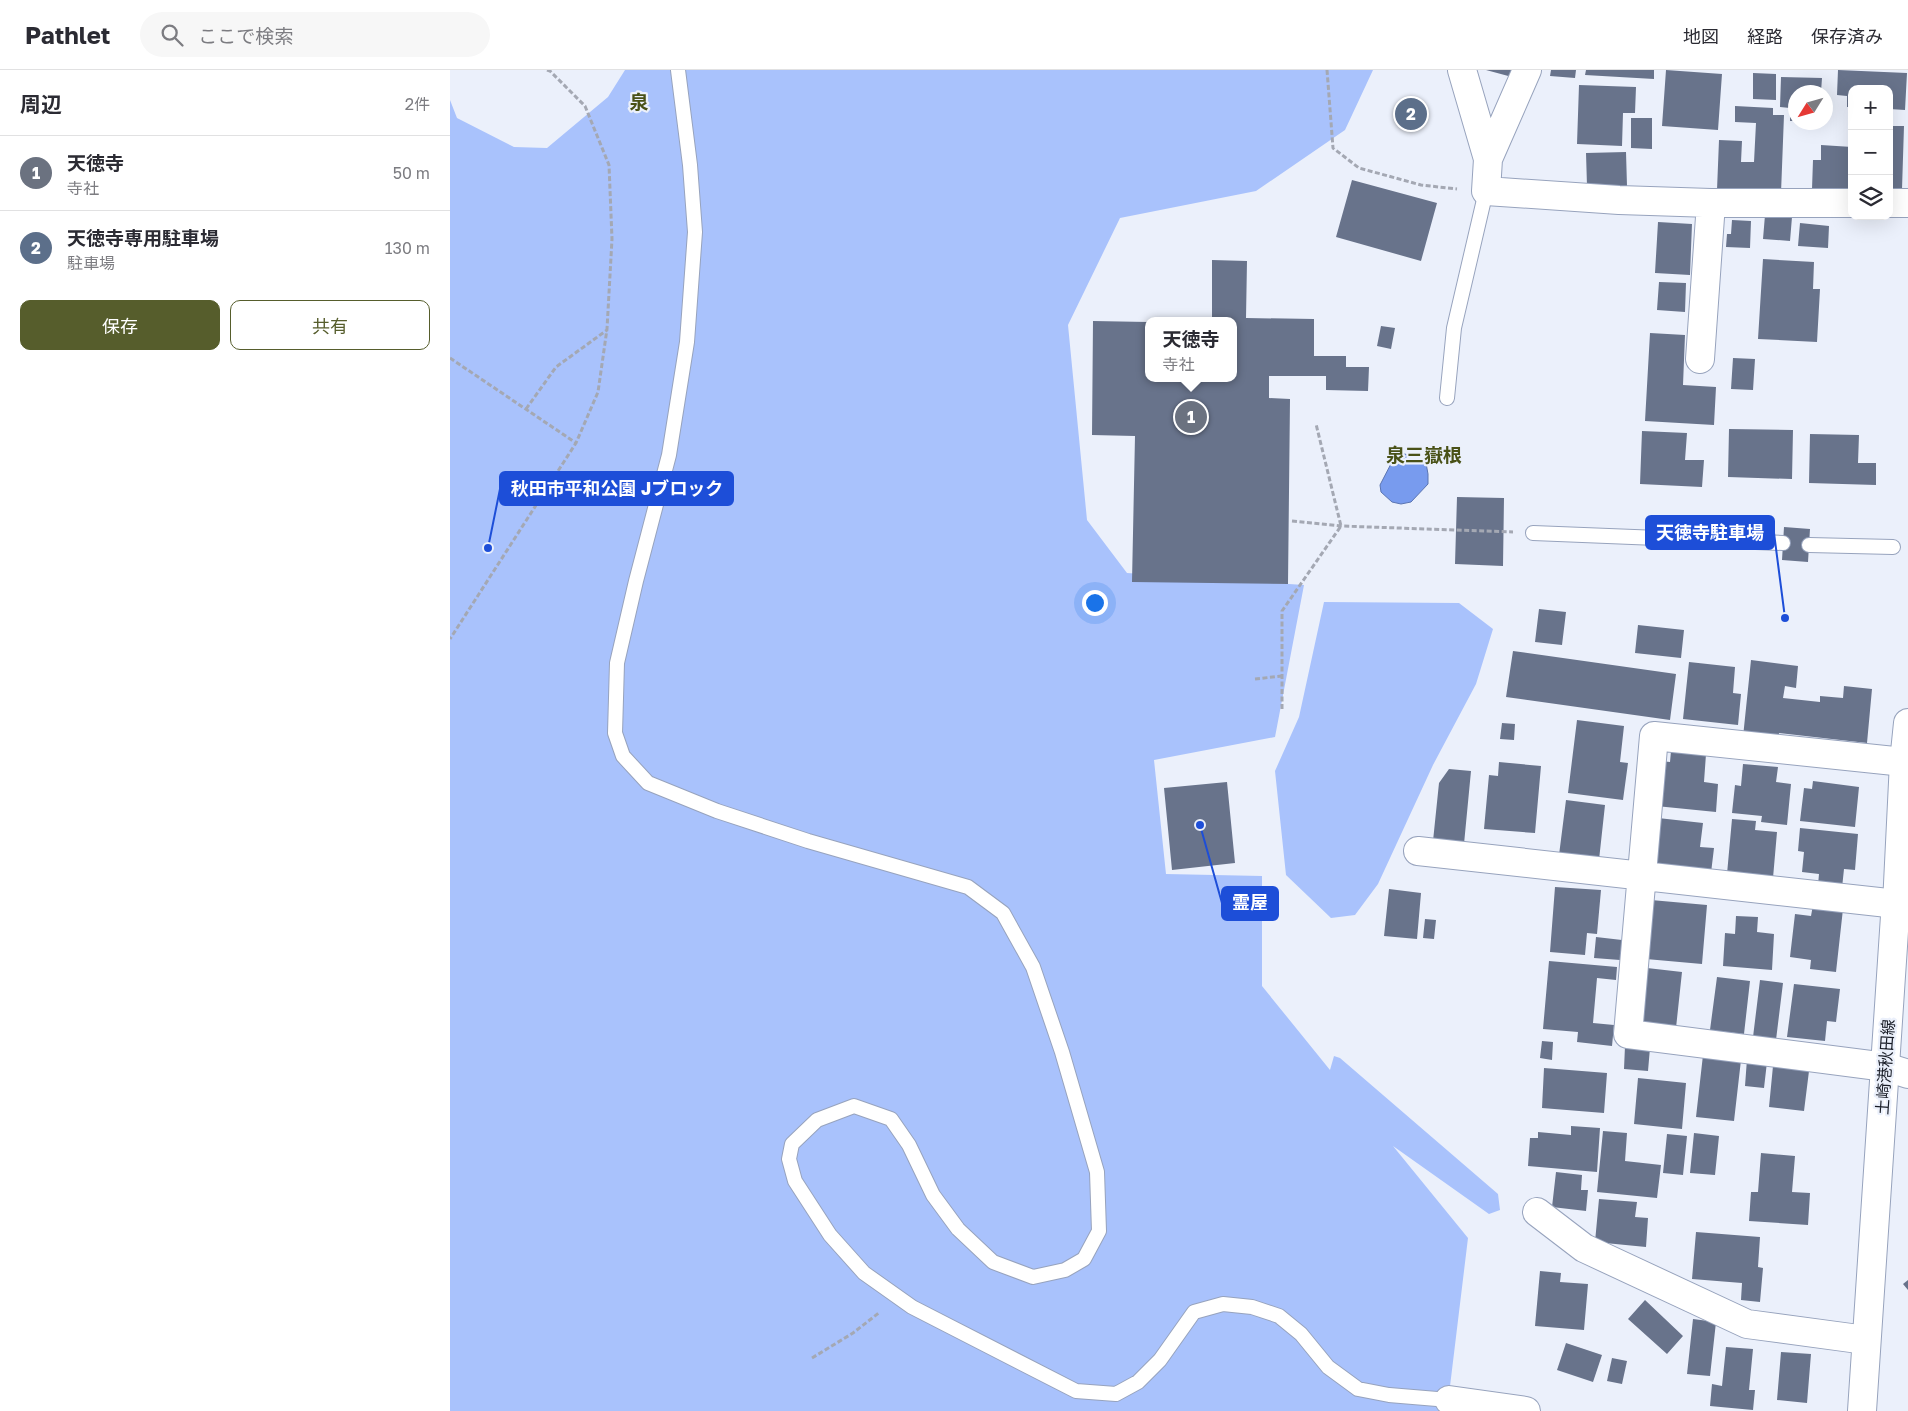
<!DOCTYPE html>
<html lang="ja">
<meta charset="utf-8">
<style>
body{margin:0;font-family:"Golos Text","Noto Sans JP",sans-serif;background:#f7f7f7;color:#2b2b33}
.controls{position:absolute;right:15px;top:15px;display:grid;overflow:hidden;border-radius:10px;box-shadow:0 5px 20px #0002}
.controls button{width:45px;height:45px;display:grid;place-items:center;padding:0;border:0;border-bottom:1px solid #e1e1e2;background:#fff;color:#2b2b33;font:25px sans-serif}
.compass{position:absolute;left:1338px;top:15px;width:45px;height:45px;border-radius:50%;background:#fff;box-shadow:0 5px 20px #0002;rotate:233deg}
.you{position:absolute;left:644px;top:532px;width:18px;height:18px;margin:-12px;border:4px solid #fff;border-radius:50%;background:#1a73e8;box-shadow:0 0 0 8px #1a73e833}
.badge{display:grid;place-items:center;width:32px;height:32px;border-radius:50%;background:#565d2c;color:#fff;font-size:16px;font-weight:700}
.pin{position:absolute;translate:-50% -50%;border:2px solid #fff;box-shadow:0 1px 5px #0006}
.popup{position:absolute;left:695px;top:247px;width:92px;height:65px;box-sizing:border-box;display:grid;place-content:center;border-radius:10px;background:#fff;filter:drop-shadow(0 1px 4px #0005);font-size:16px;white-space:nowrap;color:#7c7c81}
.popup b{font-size:19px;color:#2b2b33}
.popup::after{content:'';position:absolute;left:50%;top:100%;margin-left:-10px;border:10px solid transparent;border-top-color:#fff}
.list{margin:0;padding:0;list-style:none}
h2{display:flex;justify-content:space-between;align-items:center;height:65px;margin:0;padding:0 20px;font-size:21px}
h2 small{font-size:16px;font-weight:400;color:#7c7c81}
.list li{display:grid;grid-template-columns:32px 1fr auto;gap:15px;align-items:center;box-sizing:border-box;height:75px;padding:0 20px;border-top:1px solid #e1e1e2}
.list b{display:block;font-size:19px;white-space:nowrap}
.list p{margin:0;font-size:16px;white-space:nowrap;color:#7c7c81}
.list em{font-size:16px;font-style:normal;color:#7c7c81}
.actions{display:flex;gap:10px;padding:15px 20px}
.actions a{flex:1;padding:11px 0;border:1px solid #565d2c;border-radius:10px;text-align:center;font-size:18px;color:#565d2c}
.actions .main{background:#565d2c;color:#fff}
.icon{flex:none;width:28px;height:28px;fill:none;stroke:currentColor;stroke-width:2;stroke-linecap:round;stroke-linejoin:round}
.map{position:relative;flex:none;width:1458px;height:1341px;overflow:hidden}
header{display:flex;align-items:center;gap:30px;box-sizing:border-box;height:70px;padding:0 25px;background:#fff;border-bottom:1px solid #e1e1e2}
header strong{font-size:24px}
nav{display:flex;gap:28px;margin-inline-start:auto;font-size:18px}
.search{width:350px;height:45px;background:#f7f7f7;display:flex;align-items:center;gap:12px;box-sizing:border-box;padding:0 18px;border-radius:28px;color:#7c7c81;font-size:19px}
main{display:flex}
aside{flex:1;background:#fff}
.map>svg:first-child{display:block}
.green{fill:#a9c2fc}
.water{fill:#789bee;stroke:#5b75b2}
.building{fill:#68738b}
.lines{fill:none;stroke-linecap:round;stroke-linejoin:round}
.lane-casing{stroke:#97a3bd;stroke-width:16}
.street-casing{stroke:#97a3bd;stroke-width:30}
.secondary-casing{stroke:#97a3bd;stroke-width:30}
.path{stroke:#a4a8b3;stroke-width:3;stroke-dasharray:5 2.5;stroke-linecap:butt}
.lane{stroke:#fff;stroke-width:14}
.street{stroke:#fff;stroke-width:28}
.secondary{stroke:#fff;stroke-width:28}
.labels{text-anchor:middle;stroke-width:4.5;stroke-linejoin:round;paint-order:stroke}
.street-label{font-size:16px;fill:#171b25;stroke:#ebf0fb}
.quarter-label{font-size:19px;font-weight:bold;fill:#495117;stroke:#ebf0fb}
.leader{fill:none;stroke:#1d4ed8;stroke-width:2}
.callout-dot{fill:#1d4ed8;stroke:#ebf0fb;stroke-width:2}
.callout{fill:#1d4ed8;stroke:#1d4ed8;stroke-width:2}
.callout-label{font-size:18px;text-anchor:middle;font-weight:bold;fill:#fff}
</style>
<header>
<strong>Pathlet</strong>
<div class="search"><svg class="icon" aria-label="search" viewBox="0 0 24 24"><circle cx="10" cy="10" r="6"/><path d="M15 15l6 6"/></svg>ここで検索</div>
<nav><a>地図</a><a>経路</a><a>保存済み</a></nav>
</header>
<main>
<aside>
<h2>周辺<small>2件</small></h2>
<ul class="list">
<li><span class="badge" style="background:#6b7280">1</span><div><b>天徳寺</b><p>寺社</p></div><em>50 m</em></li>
<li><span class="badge" style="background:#5c6f8a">2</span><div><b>天徳寺専用駐車場</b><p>駐車場</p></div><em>130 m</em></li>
</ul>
<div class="actions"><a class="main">保存</a><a>共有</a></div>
</aside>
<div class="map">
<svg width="1458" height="1341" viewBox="0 0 1458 1341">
<rect width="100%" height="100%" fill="#ebf0fb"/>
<path class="green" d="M175,0H923L895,60L806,121L670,148L618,255L637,450L677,503L854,515L825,667L704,690L716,804L812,806V916L880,1000L884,986L890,988L1048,1124L1050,1140L1039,1144L943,1076L1018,1168L997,1341H0V30L7,48L64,77L97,78L158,27Z
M874,532L1009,533L1043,559L1026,614L983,695L928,814L905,845L881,848L836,805L825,701L849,647Z"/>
<path class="water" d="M951,383L962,386L976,393L978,404V414L961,432L951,434L942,432L931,422L930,415L944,388Z"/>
<path class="building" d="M1036,0H1064L1062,7Z
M1101,0H1126L1125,8L1100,6Z
M1136,0H1204V9L1135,5Z
M1216,0L1272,4L1268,60L1212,56Z
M1388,0L1457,3L1455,40L1439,39V19H1402V37H1397V26L1387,25Z
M1303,3L1326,4V30L1303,29Z
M1331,7L1372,8L1371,22H1346V51H1340V38L1330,37Z
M1129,15L1186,17L1185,43H1173L1172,76L1127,74Z
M1285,36L1323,38V45H1334L1331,123L1267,120L1269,70L1292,71L1291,92H1304L1306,53L1285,52Z
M1181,48H1202V79L1181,78Z
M1439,56H1454L1452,119H1439Z
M1371,75L1402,77L1401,121L1362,119L1363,90H1371Z
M1176,82L1177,116H1137L1136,83Z
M902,110L987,133L971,191L886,167Z
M1315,145L1342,147L1340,171L1313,169Z
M1282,150L1301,151L1300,178L1276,177L1277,164H1281Z
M1208,152L1242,154L1240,205L1205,203Z
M1350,153L1379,156L1378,178L1348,176Z
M1313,189L1364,192L1363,219H1370L1367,272L1308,269Z
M762,190L797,191L796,248L864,249V286H896V297H919L918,321L876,320V306H819V328L840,329L838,514L682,512L685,366L642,365L643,251L698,252V308H784V251H762Z
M1209,212L1236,213L1235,242L1207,240Z
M931,256L945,258L941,279L927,276Z
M1200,263L1235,265L1233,315L1266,317L1264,355L1195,351Z
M1283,288L1305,289L1303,320L1281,319Z
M1279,359L1343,360L1342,409L1278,407Z
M1192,361L1237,363L1235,390H1254L1252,417L1190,414Z
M1360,364L1409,365L1408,393H1426V415L1359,413Z
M1007,427L1054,428L1053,496L1005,494Z
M1334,457L1360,459L1358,492L1332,490Z
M1089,539L1116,542L1112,575L1085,572Z
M1188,555L1234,560L1231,588L1185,583Z
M1063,581L1226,604L1220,650L1056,627Z
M1301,590L1348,596L1346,618L1335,616L1333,628L1370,632V626L1393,628L1394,616L1422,619L1417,673L1329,663L1328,671L1293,667Z
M1239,592L1285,597L1283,623L1291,624L1288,655L1233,649Z
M1127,650L1174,656L1170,692L1178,693L1173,730L1118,723Z
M1052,653L1065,654L1064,670L1050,669Z
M1221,681L1256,684L1254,712L1268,714L1266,742L1206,736L1211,691L1220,692Z
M1049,692L1091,696L1085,763L1034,759L1039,705L1048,706Z
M1293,694L1328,697L1326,712L1341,714L1337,755L1311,752L1312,746L1282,743L1285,715L1291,716Z
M999,699L1021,701L1014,774L983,771L989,713Z
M1363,711L1409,717L1405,757L1350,751L1354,718L1362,719Z
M777,712L785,793L722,800L714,718Z
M1116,730L1155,735L1149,790L1109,785Z
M1208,748L1253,753L1250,777L1264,778L1261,803L1203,797Z
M1282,749L1306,751L1305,760L1327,762L1323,808L1277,804Z
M1350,758L1408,764L1405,800L1394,799L1392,818L1368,815L1369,804L1352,802L1354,782L1348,781Z
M1105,817L1151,820L1147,864L1137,863L1135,885L1100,882Z
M939,819L971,823L967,869L934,866Z
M1201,830L1257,835L1252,894L1196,889Z
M1363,835L1393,839L1386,902L1360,899L1361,890L1340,887L1345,844L1361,846Z
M1286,846L1308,847L1307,862L1324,864L1322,900L1273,896L1275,863L1285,864Z
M975,849L986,850L984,869L973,868Z
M1146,867L1172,870L1170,890L1144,888Z
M1099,891L1167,897L1166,910L1147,908L1143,953L1164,955L1162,976L1127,972L1128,962L1093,959Z
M1197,898L1232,902L1226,958L1191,955Z
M1267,907L1300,911L1294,964L1260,960Z
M1310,910L1333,913L1326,970L1303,967Z
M1344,914L1390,919L1386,952L1377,951L1375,971L1337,967Z
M1092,971L1103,972L1102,990L1090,988Z
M1175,976L1200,978L1198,1001L1174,999Z
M1253,985L1291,990L1284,1051L1246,1047Z
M1297,989L1317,992L1314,1018L1295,1016Z
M1323,996L1359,1001L1354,1041L1319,1037Z
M1094,998L1157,1003L1154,1043L1092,1038Z
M1188,1008L1236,1013L1232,1059L1184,1054Z
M1121,1056L1150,1058L1147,1102L1078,1096L1080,1068H1088V1062L1121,1065Z
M1153,1061L1177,1063L1175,1091L1211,1095L1207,1128L1147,1122Z
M1244,1063L1269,1066L1265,1105L1240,1103Z
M1217,1064L1237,1066L1233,1105L1213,1103Z
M1311,1083L1345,1086L1342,1122L1360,1123L1358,1155L1299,1151L1301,1122H1308Z
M1106,1102L1132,1105L1131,1120H1138L1136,1141L1102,1137Z
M1149,1129L1187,1132L1185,1147L1198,1148L1196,1177L1145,1172Z
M1246,1162L1310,1167L1308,1197L1313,1198L1310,1232L1291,1230L1292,1213L1242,1209Z
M1090,1201L1111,1203L1110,1212L1138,1214L1134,1260L1085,1256Z
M1458,1210V1220L1453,1214Z
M1195,1230L1233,1266L1217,1284L1178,1249Z
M1243,1249L1266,1252L1260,1306L1237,1304Z
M1116,1273L1152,1285L1143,1312L1107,1300Z
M1276,1277L1303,1279L1299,1320H1305L1303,1340L1260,1336L1262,1314L1272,1316Z
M1331,1282L1361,1284L1357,1333L1327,1330Z
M1162,1288L1177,1291L1172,1314L1157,1311Z"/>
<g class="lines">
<defs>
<path id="lane" d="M228,0L240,95L245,162L237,272L219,385L186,511L167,593L165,663L173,686L198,713L267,741L358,771L518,817L553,843L583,897L612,982L647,1102L649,1161L634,1189L615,1200L583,1207L543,1192L508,1159L483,1125L459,1075L441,1049L404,1036L367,1050L342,1074L339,1089L345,1111L380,1165L414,1203L462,1237L626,1321L666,1324L688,1312L710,1290L744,1242L773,1234L802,1237L829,1246L851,1264L878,1297L908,1319L939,1325L999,1330
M997,328L1004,258L1036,121
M1083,463L1333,473
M1359,475L1443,477"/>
<path id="street" d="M1012,0L1038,89L1036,121L1169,130L1261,133H1402
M1038,89L1077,0
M1439,133H1458
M1250,289L1261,133
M1454,692L1204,666L1178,964L1436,997L1458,1004
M968,781L1447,834
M1087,1142L1134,1178L1297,1254L1416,1270
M999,1330L1076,1341"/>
<path id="secondary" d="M1412,1341L1445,846L1447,834L1454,692L1458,653"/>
</defs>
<use href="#lane" class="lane-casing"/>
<use href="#street" class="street-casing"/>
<use href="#secondary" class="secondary-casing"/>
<path class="path" d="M97,0L100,1L135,36L159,95L162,169L157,259L148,322L126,373
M877,0L883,78L909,98L971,115L1007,119
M0,288L126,373L0,569
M76,339L106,297L157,260
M842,451L891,456L1063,462
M805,609L832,606
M832,639V541L891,456L866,354
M362,1288L403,1263L430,1242"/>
<use href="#lane" class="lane"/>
<use href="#street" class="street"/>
<use href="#secondary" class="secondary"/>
</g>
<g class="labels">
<g class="street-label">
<text transform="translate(1435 997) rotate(-86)" y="6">土崎港秋田線</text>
</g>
<g class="quarter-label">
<text x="189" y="39">泉</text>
<text x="974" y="392">泉三嶽根</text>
</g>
</g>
<path class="leader" d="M38 478L50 419M1335 548L1324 463M750 755L772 833"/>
<g class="callout-dot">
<circle cx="38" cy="478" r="5"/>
<circle cx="1335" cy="548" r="5"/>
<circle cx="750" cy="755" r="5"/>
</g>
<g class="callout">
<rect x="50" y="402" width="233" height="33" rx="5"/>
<rect x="1196" y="446" width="128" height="33" rx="5"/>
<rect x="772" y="817" width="56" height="33" rx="5"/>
</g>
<g class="callout-label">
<text x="167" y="425">秋田市平和公園 Jブロック</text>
<text x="1260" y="469">天徳寺駐車場</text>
<text x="800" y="839">霊屋</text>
</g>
</svg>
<div class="controls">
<button>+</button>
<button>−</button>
<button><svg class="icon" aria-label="layers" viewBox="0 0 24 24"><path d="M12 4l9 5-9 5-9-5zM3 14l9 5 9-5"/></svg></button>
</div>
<svg class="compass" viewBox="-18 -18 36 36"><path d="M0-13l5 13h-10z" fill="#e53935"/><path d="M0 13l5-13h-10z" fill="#7c7c81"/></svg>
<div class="you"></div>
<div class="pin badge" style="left:741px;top:347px;background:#6b7280">1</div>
<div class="popup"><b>天徳寺</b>寺社</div>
<div class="pin badge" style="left:961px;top:44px;background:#5c6f8a">2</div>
</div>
</main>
